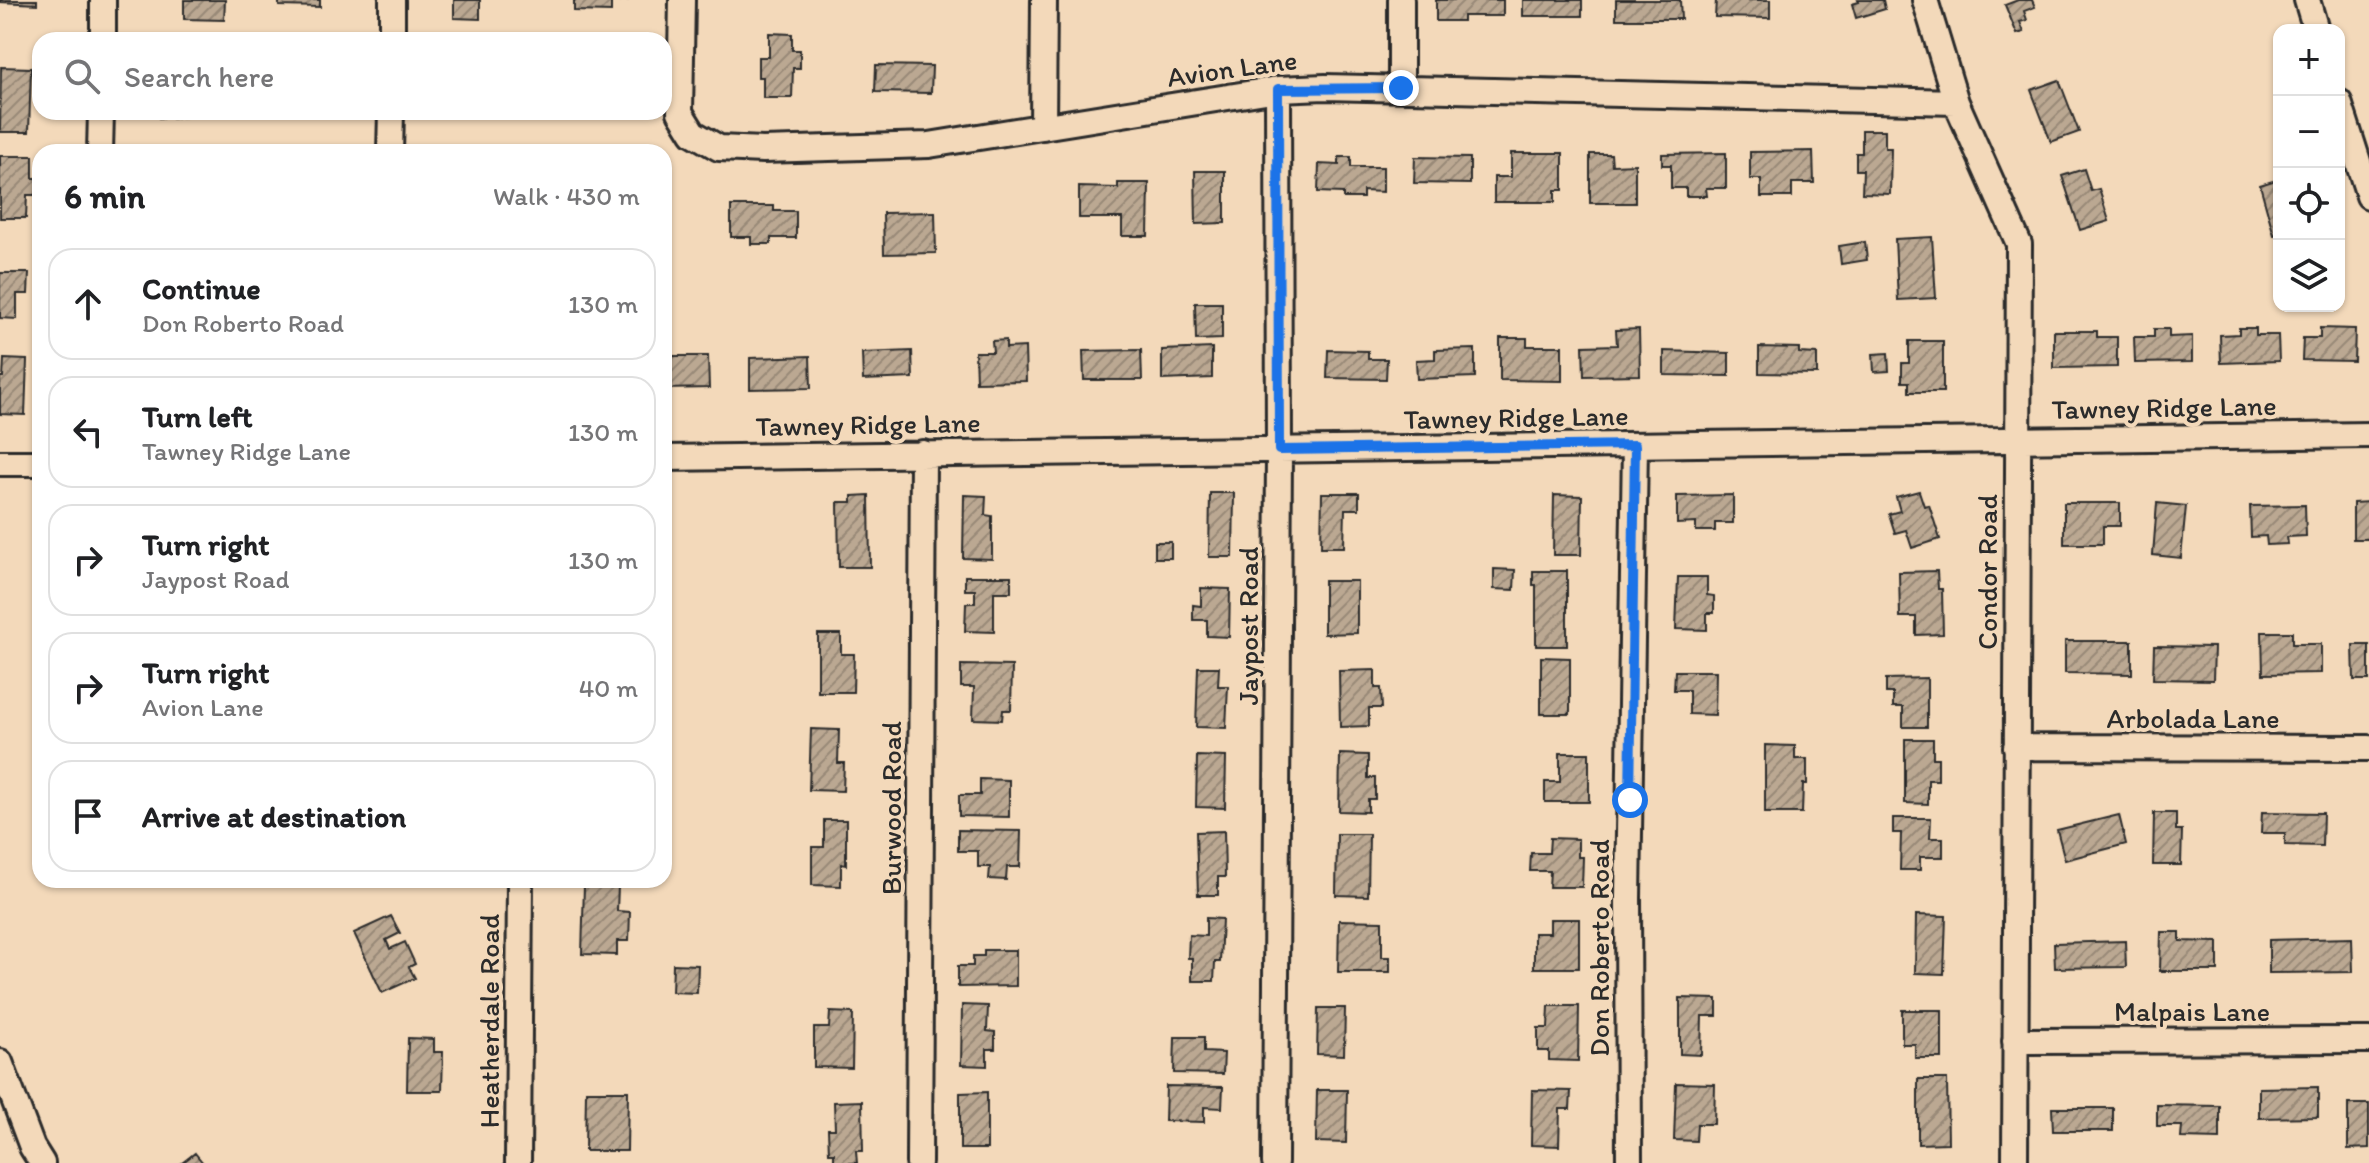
<!DOCTYPE html>
<meta charset="utf-8">
<style>
body{margin:0;font-family:Itim,sans-serif;background:#f2f2f2;color:#202124}
.controls{position:absolute;right:24px;top:24px;display:grid;overflow:hidden;border-radius:16px;box-shadow:0 2px 6px #0004}
.controls button{width:72px;height:72px;display:grid;place-items:center;padding:0;border:0;border-bottom:2px solid #e0e0e0;background:#fff;color:#202124;font:40px sans-serif}
.stop{position:absolute;width:24px;height:24px;margin:-18px;border:6px solid #1a73e8;border-radius:50%;background:#fff}
.stop.end{background:#1a73e8;border-color:#fff;box-shadow:0 2px 8px #0008}
.list{margin:0;padding:0;list-style:none}
h2{display:flex;justify-content:space-between;align-items:center;height:104px;margin:0;padding:0 32px;font-size:34px}
h2 small{font-size:26px;font-weight:400;color:#757577}
.list li{display:grid;grid-template-columns:52px 1fr auto;gap:24px;align-items:center;box-sizing:border-box;height:112px;margin:0 16px 16px;padding:0 16px;border:2px solid #e0e0e0;border-radius:24px}
.list b{display:block;font-size:30px;white-space:nowrap}
.list p{margin:0;font-size:26px;white-space:nowrap;color:#757577}
.list em{font-size:26px;font-style:normal;color:#757577}
.icon{flex:none;width:44px;height:44px;fill:none;stroke:currentColor;stroke-width:2;stroke-linecap:round;stroke-linejoin:round}
.map{position:relative;flex:none;width:2369px;height:1163px;overflow:hidden}
.search{position:absolute;background:#fff;box-shadow:0 2px 6px #0004;left:32px;top:32px;width:640px;height:88px;display:flex;align-items:center;gap:20px;box-sizing:border-box;padding:0 28px;border-radius:24px;color:#757577;font-size:30px}
.panel{position:absolute;background:#fff;box-shadow:0 2px 6px #0004;left:32px;top:144px;width:640px;height:744px;border-radius:24px}
.map>svg:first-child{display:block}
.building{fill:url(#building-hatch);stroke:#2b2b2b;stroke-width:2}
.lines{fill:none;stroke-linecap:round;stroke-linejoin:round}
.minor-casing{stroke:#2b2b2b;stroke-width:30}
.minor{stroke:#f3d9ba;stroke-width:24}
.route{stroke:#1a73e8;stroke-width:10}
.labels{text-anchor:middle;stroke-width:8;stroke-linejoin:round;paint-order:stroke}
.street-label{font-size:28px;fill:#2b2b2b;stroke:#f3d9ba}
</style>
<div class="map">
<svg width="2369" height="1163" viewBox="0 0 2369 1163">
<defs>
<pattern id="building-hatch" width="6" height="6" patternUnits="userSpaceOnUse" patternTransform="scale(2)"><rect width="6" height="6" fill="#bba892"/><path d="M-1 1l2-2M0 6l6-6M5 7l2-2" fill="none" stroke="#988977"/></pattern>
</defs>
<rect width="100%" height="100%" fill="#f3d9ba"/>
<filter id="ink" filterUnits="userSpaceOnUse"><feTurbulence type="fractalNoise" baseFrequency=".0125" numOctaves="2"/><feDisplacementMap in="SourceGraphic" scale="16" xChannelSelector="R" yChannelSelector="G"/><feConvolveMatrix kernelMatrix="1 2 1 2 8 2 1 2 1" color-interpolation-filters="sRGB"/></filter>
<g filter="url(#ink)">
<path class="building" d="M0,0H37V4L0,2Z
M184,0H225L224,20L184,19Z
M279,0H320V7L279,6Z
M454,0H480V19L454,18Z
M574,0H629L611,2V12L574,11Z
M1436,0H1503V16H1463V21H1436Z
M1523,0H1582V16H1523Z
M1616,0H1680L1681,19H1616Z
M1716,0H1770V18L1715,17Z
M1858,0H1883L1885,9L1856,18L1852,4L1859,2Z
M2018,0H2032L2035,7L2024,11L2027,20L2020,22L2024,32L2017,34L2005,5Z
M769,33L792,34V50H800V68H793L792,98H763V77H758V57H769Z
M876,65L932,66L931,93L875,92Z
M1,67L31,68L29,132H0Z
M2059,80L2079,132L2051,142L2031,90Z
M159,112H187V117L159,118Z
M454,112H480V117H454Z
M1862,130H1885V148H1891L1890,194L1862,193L1863,170H1856V153H1862Z
M1813,151L1814,183H1792V197H1761V179H1750V152Z
M1511,153H1563V190H1555V202H1494V177H1511Z
M1726,153V188H1706L1707,196H1686V188H1671V165H1662V154Z
M1590,154H1611L1612,165L1635,164V203H1590Z
M0,156H33V178H40V195H27L26,218H0Z
M1339,157H1351V167H1383V192L1363,191V198H1343V193L1318,192L1319,164L1339,165Z
M1415,157L1470,158V184L1414,183Z
M2084,169L2091,191L2099,189L2109,221L2080,230L2062,176Z
M1195,171H1225V223L1196,224Z
M2279,179V234L2274,235L2260,185Z
M1118,183H1149L1148,236H1122V218H1079V187L1118,188Z
M731,206H774V211H796V238H771V244H751V237H731Z
M935,212L936,253L884,254L883,213Z
M1932,237L1936,298L1898,300L1895,239Z
M1865,242L1867,260L1841,264L1839,246Z
M0,273H29L28,294H17V319L0,318Z
M1195,303H1222V339L1196,340Z
M2239,328H2256V335H2278L2279,361L2221,363L2220,335L2239,334Z
M2320,328L2355,329L2354,361L2302,360L2303,338H2320Z
M1639,329L1640,375L1584,376L1583,346L1617,345L1616,330Z
M2154,329H2169V337L2192,336V362L2135,363L2134,337H2154Z
M2054,331H2097V337H2117V367L2054,368Z
M1500,338H1527V346H1562V381L1500,380Z
M1006,340V348L1025,347L1026,381L976,382L975,352H993L992,341Z
M1909,341H1943V392H1909V382H1902V363H1909Z
M1759,347L1799,348V353L1817,354V374L1759,373Z
M1212,348V378L1162,380V350Z
M1475,349V377L1417,379L1416,360L1435,359V350Z
M1141,350L1142,380H1084L1083,351Z
M1328,350L1368,351V359H1387L1386,379L1327,378Z
M912,351L913,378L863,380L862,353Z
M1664,351L1729,353V376L1664,375Z
M1888,353L1889,371L1874,372L1873,354Z
M669,356H708L709,388L664,389V358Z
M810,356L811,388L750,389V358Z
M4,359L27,360L25,415L0,414V377H3Z
M1919,491L1924,506L1929,505L1940,539L1912,548L1906,530L1895,533L1889,514L1900,511L1896,497Z
M1210,493H1234L1233,557H1209Z
M1322,493H1359V509H1345L1344,547H1321Z
M869,495L870,567H839L838,502H852V496Z
M964,495L986,496L985,515L992,516V559L963,558Z
M1554,495L1582,496L1581,555H1553Z
M1733,495V523H1715V531H1696V523L1677,524V496Z
M2369,502V539H2353V503Z
M2064,503H2120V526H2103V544H2064Z
M2157,503L2186,506L2181,558L2153,555Z
M2305,505L2306,536L2287,537L2288,544L2267,545L2266,536L2251,537L2250,506Z
M1155,542H1171V558H1155Z
M1494,569L1515,570L1514,590L1494,589Z
M1533,571H1567V646H1536V585H1533Z
M1937,571L1938,589H1942L1943,634L1916,635V617H1900L1899,572Z
M965,576H1011V592H994V632L965,631L966,603H975V590H965Z
M1678,577H1707V595L1714,596V613H1707V630L1676,629Z
M1324,581H1357V633L1324,634Z
M1201,588L1230,589L1229,637L1207,636V620H1193V605L1201,606Z
M2262,632H2292V644H2321V673L2263,674Z
M818,634H841V654H854L853,692H818Z
M2065,641H2132V674L2065,673Z
M2353,645H2369V680H2354Z
M2154,646L2214,647L2213,680L2153,679Z
M1541,657L1570,658V714H1541Z
M961,665L1012,666L1011,710H1003L1002,720L973,719L974,687H961Z
M1198,667H1219L1218,686H1228L1226,728L1196,727Z
M1375,670V688H1381L1382,708H1369V726L1340,727L1339,671Z
M1675,671H1716L1715,715L1689,714V690H1674Z
M1927,678V727H1903V707H1893V693H1886V679Z
M811,729L839,730L838,763H844L843,791L809,790Z
M1905,739H1933V758H1938V780H1928V804L1905,803Z
M1765,745L1795,746V759H1807V784H1803L1802,813H1765Z
M1560,753H1589V802H1545V782H1560Z
M1340,754L1368,755V778H1375V799H1368V812L1339,811Z
M1197,756L1226,757L1225,808L1196,807Z
M980,779L1009,780V817L959,816V795H980Z
M2262,812L2323,813L2322,846L2285,845V833H2261Z
M2154,813H2176V830H2182L2181,865H2153Z
M2119,815L2126,844L2065,860L2057,830Z
M1893,818H1931L1930,838H1943V857H1920V870H1900L1901,833H1893Z
M824,820H846V865L841,864V886L812,885V847H824Z
M958,830L1021,831L1020,867H1007L1006,880L989,879L990,867H978V851H958Z
M1224,831L1225,877H1218V895H1198L1196,832Z
M1337,834H1369L1368,896L1336,895Z
M1550,838L1578,839V857H1583L1582,887H1549L1550,871H1530L1531,853H1549Z
M584,885L618,886L617,911L630,912L629,941H617V955L582,954Z
M1916,915L1946,916L1944,974L1915,973Z
M391,916L400,933L386,940L390,949L405,942L415,964L409,967L415,978L382,993L354,933Z
M1206,918L1222,919L1220,962H1215L1214,981H1192V958H1188L1189,935L1206,936Z
M1550,919H1579V968H1534V933H1550Z
M1339,920L1382,921V957H1390V972H1338Z
M2161,932H2180V941L2218,942V971H2160Z
M2352,938L2353,972L2269,973V940Z
M2125,941L2126,967L2055,968L2054,943Z
M984,950H1016V986L958,987V966H973V956H984Z
M673,964L698,965L697,993L672,992Z
M1680,998L1717,999V1016H1702L1701,1055L1680,1054Z
M962,1005L988,1006L987,1031L995,1032V1049H987V1066L961,1065Z
M1549,1006H1579L1578,1061L1549,1060V1051H1538V1028H1548Z
M1318,1008H1345L1344,1055L1317,1054Z
M1902,1010H1942V1058H1915V1044H1902Z
M830,1012L853,1013L852,1068L814,1067V1028H829Z
M1175,1037H1204V1052L1224,1053L1223,1074L1174,1073Z
M408,1038L434,1039V1052H443L442,1091H407Z
M1918,1079H1947L1948,1143L1918,1144Z
M1676,1083L1715,1084L1714,1124H1697L1696,1141L1674,1140Z
M1166,1086L1223,1087L1222,1108L1204,1107V1122L1165,1121Z
M2318,1087V1117L2259,1118V1088Z
M1317,1090H1347L1346,1143L1316,1142Z
M1532,1090L1571,1091L1570,1109H1560L1559,1146L1531,1145Z
M586,1091H628L627,1151H585Z
M987,1092V1149H960V1093Z
M862,1101L863,1151H856L857,1163H834V1153H829L828,1129H835L834,1102Z
M2348,1104H2369V1148L2348,1149Z
M2157,1105L2220,1106V1139L2181,1138L2182,1126H2157Z
M2052,1108H2113V1131H2053Z
M195,1153L203,1163H182Z"/>
<g class="lines">
<defs>
<path id="minor" d="M682,0L680,112L693,133L719,148L763,150L929,145L1278,89L1325,87L1956,102
M1925,0L1956,102L2019,244L2015,1163
M2307,0L2316,30
M103,40V0
M392,40V0
M1401,88V0
M2339,102L2369,196
M1043,127L1044,0
M100,152L101,112
M390,152L391,112
M664,458L2369,435
M0,463H40
M2016,747L2369,748
M2015,1041L2369,1040
M0,1062L32,1147L42,1163
M518,1163L520,880
M919,1163L923,453
M1275,1163L1279,450L1278,89
M1629,1163L1628,898L1635,445"/>
</defs>
<use href="#minor" class="minor-casing"/>
<use href="#minor" class="minor"/>
</g>
</g>
<g class="lines" filter="url(#ink)">
<path class="route" d="M1401,88L1278,89L1279,450L1635,445L1630,800"/>
</g>
<g class="labels">
<g class="street-label">
<text transform="translate(1232 68) rotate(-8)" y="10">Avion Lane</text>
<text transform="translate(2164 407) rotate(-1)" y="10">Tawney Ridge Lane</text>
<text transform="translate(1516 417) rotate(-1)" y="10">Tawney Ridge Lane</text>
<text transform="translate(868 424) rotate(-1)" y="10">Tawney Ridge Lane</text>
<text transform="translate(1987 572) rotate(-90)" y="10">Condor Road</text>
<text transform="translate(1248 626) rotate(-90)" y="10">Jaypost Road</text>
<text x="2193" y="728">Arbolada Lane</text>
<text transform="translate(891 808) rotate(-90)" y="10">Burwood Road</text>
<text transform="translate(1599 948) rotate(-90)" y="10">Don Roberto Road</text>
<text x="2192" y="1021">Malpais Lane</text>
<text transform="translate(489 1021) rotate(-90)" y="10">Heatherdale Road</text>
</g>
</g>
</svg>
<div class="controls">
<button>+</button>
<button>−</button>
<button><svg class="icon" aria-label="locate" viewBox="0 0 24 24"><circle cx="12" cy="12" r="6"/><path d="M12 2v4M12 18v4M2 12h4M18 12h4"/></svg></button>
<button><svg class="icon" aria-label="layers" viewBox="0 0 24 24"><path d="M12 4l9 5-9 5-9-5zM3 14l9 5 9-5"/></svg></button>
</div>
<div class="stop" style="left:1630px;top:800px"></div>
<div class="stop end" style="left:1401px;top:88px"></div>
<div class="search"><svg class="icon" aria-label="search" viewBox="0 0 24 24"><circle cx="10" cy="10" r="6"/><path d="M15 15l6 6"/></svg>Search here</div>
<section class="panel">
<h2>6 min<small>Walk · 430 m</small></h2>
<ul class="list">
<li><svg class="icon" aria-label="ahead" viewBox="0 0 24 24"><path d="M12 20V5M6 11l6-6 6 6"/></svg><div><b>Continue</b><p>Don Roberto Road</p></div><em>130 m</em></li>
<li><svg class="icon" aria-label="left" viewBox="0 0 24 24"><path d="M17 20v-9H6M10 6l-5 5 5 5"/></svg><div><b>Turn left</b><p>Tawney Ridge Lane</p></div><em>130 m</em></li>
<li><svg class="icon" aria-label="right" viewBox="0 0 24 24"><path d="M7 20v-9h11M14 6l5 5-5 5"/></svg><div><b>Turn right</b><p>Jaypost Road</p></div><em>130 m</em></li>
<li><svg class="icon" aria-label="right" viewBox="0 0 24 24"><path d="M7 20v-9h11M14 6l5 5-5 5"/></svg><div><b>Turn right</b><p>Avion Lane</p></div><em>40 m</em></li>
<li><svg class="icon" aria-label="arrive" viewBox="0 0 24 24"><path d="M6 21V4h12l-3 4 3 4H6"/></svg><div><b>Arrive at destination</b></div></li>
</ul>
</section>
</div>
